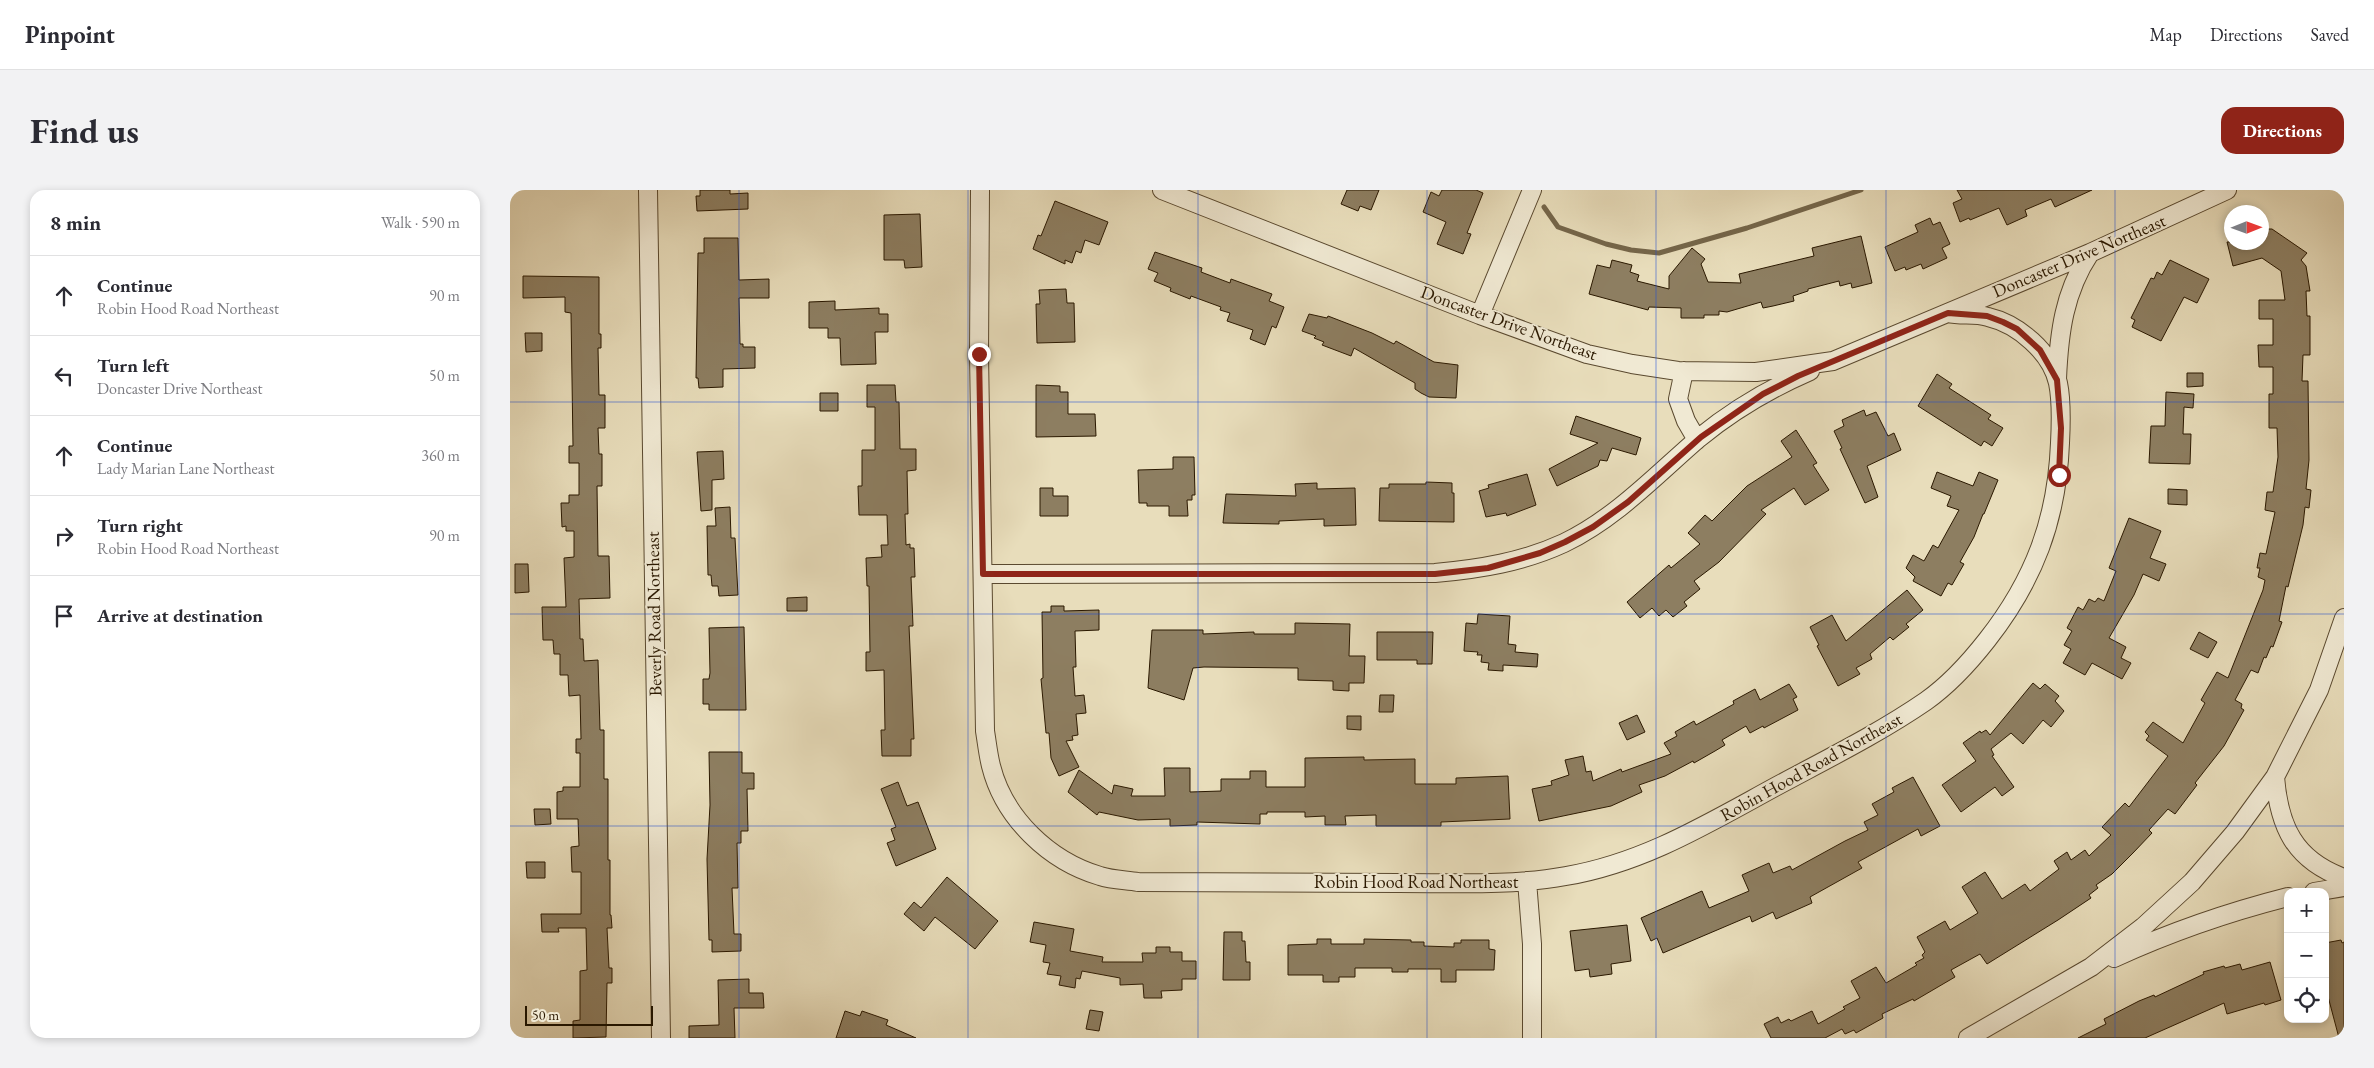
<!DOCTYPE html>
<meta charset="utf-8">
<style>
body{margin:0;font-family:"EB Garamond",serif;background:#f2f2f3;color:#2b2b33}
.controls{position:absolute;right:15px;bottom:15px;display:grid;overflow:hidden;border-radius:10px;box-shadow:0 2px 8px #0003}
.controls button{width:45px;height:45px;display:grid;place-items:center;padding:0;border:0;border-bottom:1px solid #e1e1e2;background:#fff;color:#2b2b33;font:25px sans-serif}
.compass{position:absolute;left:1714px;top:15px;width:45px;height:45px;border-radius:50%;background:#fff;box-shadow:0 2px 8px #0003;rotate:89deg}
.scale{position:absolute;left:15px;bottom:12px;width:128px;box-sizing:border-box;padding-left:5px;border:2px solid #2a1800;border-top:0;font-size:14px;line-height:18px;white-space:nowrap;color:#2a1800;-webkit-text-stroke:4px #f0e9d3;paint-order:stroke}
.stop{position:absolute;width:15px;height:15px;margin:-11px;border:4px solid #8f2418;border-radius:50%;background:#fff}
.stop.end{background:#8f2418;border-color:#fff;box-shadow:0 1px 5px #0008}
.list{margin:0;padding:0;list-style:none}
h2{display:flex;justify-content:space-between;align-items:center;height:65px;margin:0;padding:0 20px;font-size:21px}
h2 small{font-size:16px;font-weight:400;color:#7c7c81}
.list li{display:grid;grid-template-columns:32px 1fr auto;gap:15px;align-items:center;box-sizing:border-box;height:80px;padding:0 20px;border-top:1px solid #e1e1e2}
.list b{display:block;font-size:19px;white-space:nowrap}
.list p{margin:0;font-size:16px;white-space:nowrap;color:#7c7c81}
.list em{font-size:16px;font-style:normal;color:#7c7c81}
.icon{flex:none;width:28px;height:28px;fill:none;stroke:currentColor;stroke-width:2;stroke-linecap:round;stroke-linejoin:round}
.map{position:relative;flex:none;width:1834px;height:848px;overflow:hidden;border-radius:15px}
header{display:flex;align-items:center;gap:30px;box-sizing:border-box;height:70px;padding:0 25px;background:#fff;border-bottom:1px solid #e1e1e2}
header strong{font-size:24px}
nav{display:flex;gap:28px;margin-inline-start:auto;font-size:18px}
.intro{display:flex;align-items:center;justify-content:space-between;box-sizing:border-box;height:120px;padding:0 30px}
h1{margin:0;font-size:35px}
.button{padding:12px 22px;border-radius:15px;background:#8f2418;color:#fff;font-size:18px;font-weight:700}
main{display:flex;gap:30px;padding:0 30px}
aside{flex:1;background:#fff;border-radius:15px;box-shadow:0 2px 8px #0003}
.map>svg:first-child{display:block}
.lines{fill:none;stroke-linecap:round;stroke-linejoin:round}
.stream{stroke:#75664a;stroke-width:5}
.building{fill:#8d7e61;stroke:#2a1800}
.minor-casing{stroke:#5a492f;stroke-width:20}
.minor{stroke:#f0e9d3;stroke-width:18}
.route{stroke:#8f2418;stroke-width:6}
.grid{fill:none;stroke:#1d4ed8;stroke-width:1;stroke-opacity:0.55}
.labels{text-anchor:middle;stroke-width:4;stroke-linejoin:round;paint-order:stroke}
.street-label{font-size:18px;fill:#2a1800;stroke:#f0e9d3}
</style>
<header>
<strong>Pinpoint</strong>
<nav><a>Map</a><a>Directions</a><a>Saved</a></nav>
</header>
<div class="intro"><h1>Find us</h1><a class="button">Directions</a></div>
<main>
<aside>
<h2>8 min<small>Walk · 590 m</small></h2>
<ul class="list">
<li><svg class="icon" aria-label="ahead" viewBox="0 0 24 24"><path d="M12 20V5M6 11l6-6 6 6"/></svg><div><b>Continue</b><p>Robin Hood Road Northeast</p></div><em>90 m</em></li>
<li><svg class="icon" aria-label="left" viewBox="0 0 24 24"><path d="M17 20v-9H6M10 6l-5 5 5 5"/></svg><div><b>Turn left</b><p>Doncaster Drive Northeast</p></div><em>50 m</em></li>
<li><svg class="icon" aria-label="ahead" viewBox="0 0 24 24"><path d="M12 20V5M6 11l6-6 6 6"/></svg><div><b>Continue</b><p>Lady Marian Lane Northeast</p></div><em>360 m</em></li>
<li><svg class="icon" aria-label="right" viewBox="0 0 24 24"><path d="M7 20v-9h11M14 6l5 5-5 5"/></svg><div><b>Turn right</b><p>Robin Hood Road Northeast</p></div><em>90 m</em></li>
<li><svg class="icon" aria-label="arrive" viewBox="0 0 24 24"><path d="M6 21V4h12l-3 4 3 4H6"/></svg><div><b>Arrive at destination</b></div></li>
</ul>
</aside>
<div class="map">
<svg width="1834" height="848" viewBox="0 0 1834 848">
<rect width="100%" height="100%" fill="#e8ddbb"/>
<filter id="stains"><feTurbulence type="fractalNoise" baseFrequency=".004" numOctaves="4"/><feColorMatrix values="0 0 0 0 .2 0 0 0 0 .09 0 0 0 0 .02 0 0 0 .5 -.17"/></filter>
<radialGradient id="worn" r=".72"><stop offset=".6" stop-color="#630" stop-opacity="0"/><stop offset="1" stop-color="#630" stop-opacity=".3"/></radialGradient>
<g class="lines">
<path class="stream" d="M1034,17L1048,37L1096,54L1121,60L1149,63L1237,38L1351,0"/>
</g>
<path class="building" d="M190,0H220V4L238,3V19L187,21L186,6H190Z
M837,0H869L861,20L850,16L848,21L831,14Z
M932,0H966L973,3L957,43L961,44L953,64L927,54L936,32L913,22L921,2L929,6Z
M1447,0H1582L1545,17L1541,9L1515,20L1517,26L1497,35L1489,18L1460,30L1459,28L1450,32L1443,13L1452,9Z
M545,11L598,32L589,55L575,50L571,63L566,61L562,73L555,70V74L523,59L528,45L531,46Z
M410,24L412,77L395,78L394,70H374V25Z
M1420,28L1423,35L1430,32L1440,54L1432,58L1437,68L1413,79L1411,74L1396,80L1395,77L1385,81L1375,57L1408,42L1405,35Z
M1752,39H1762L1797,63L1791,70L1796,76L1800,101H1796L1797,126H1800V165H1793L1792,191H1798L1799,270L1796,299L1801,300L1799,318L1795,317L1793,335L1778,397L1776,396L1769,431L1772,432L1763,457L1761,456L1756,468L1754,467L1748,483L1741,480L1725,510L1732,514L1731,518L1734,520L1714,556L1685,593L1687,595L1665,624L1658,619L1639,640L1642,643L1623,663L1602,684L1586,695L1588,698L1579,705L1581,708L1548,730L1477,774L1470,764L1441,780L1445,787L1404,811L1403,809L1372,824L1373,828L1346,843L1344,840L1335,844L1332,839L1315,848H1261L1254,834L1268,827L1271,833L1279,829L1281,831L1302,821L1308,834L1335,819L1333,817L1350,808L1341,791L1366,777L1376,793L1407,775L1405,773L1414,768L1412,765L1415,762L1407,747L1435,731L1440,740L1468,723L1452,697L1475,682L1492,709L1515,694L1520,701L1549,679L1544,671L1557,662L1561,670L1575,660L1579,666L1601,645L1592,637L1615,613L1619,617L1658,566L1636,550L1639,546L1635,542L1643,532L1673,553L1695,513L1691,510L1707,482L1718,488L1753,400L1755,390L1748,387L1750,378H1747L1750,363L1756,364L1765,322L1755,320L1757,302H1763L1768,267L1767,238H1759V204H1763V177H1749L1748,155H1763V129H1749V110H1775L1771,81L1752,68L1723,76L1717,52H1752Z
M1351,46L1362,93L1342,98L1341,93L1330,96L1329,91L1298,99V101L1283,106L1284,111L1263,116L1253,118L1251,112L1217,122L1209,121V125H1194V128H1171V118L1139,117L1138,120L1079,104L1087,75L1100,78L1102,70L1122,75L1120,82L1129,85L1127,91L1159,99V86L1182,58L1195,69L1191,74L1198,92L1231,93L1229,84L1304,66L1302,58Z
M194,48H228L229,90L259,89V108H229L230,154H233V157H245V178L213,179V197L189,198L188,188H186L188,63H194Z
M645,62L692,78L691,82L720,93L721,89L762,104L759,111L774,117L766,138L762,136L755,155L740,149L743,140L717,131L720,123L710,120L711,117L681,106L680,109L660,101L661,98L644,91L648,83L638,79Z
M1660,70L1699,89L1687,113L1674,107L1651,151L1622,137L1625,130L1621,128L1641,88L1644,89L1647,82L1652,85Z
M13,86L89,87V144H91V158H88L89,205H95V238H88L89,264H92V296H87L88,366H99L100,408L69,409L70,449H73L74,471L88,470L90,540H94V589H98V670H100V725H101L102,738H97L99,778H102V793H97L96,847L63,848V831L70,830V781L77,780L76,738H48L49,742H32L31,724H71V682H62L61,657L69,656L68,629H47V602L53,601V597H70V563H66V549H71L70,505L59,506L58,485H50V464H44L43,450H33L32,417H56L54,368L64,367V341H56V336L52,337L51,313H59V305H69V273H59V256H63L61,123L55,122V107L13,108Z
M556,99L557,113H564L565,152L527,153L526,114H530L529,100Z
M325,111V120L369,118V124H378V142H365L366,174L331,175L330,148H318V138H299V112Z
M799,124L817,128L818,126L862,143L884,154L886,151L924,172L948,175L946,208L919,207L911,203L905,199V193L844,158L841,166L812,155L814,152L804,148L806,146L792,141Z
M15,143H32V161L16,162Z
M1677,183H1693V196L1677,197Z
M1427,184L1442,194L1439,198L1481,225L1478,229L1493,238L1482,256L1474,251L1471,256L1408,216Z
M357,195H385L386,212H389L390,259H406V280L397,281L398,324H395L396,355L400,354V358H404L405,387H401L403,436H399L404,549H401V566H372L371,540H375L374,480L356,481V462H360L359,396H357L356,368L372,367L371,355H378L377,325H349L348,296H352V260H365V217H357Z
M526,195L550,196V202H558V224H585L586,246L526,247Z
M1656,202L1684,204L1683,218L1674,217L1673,244H1681L1680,274L1639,273L1641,236H1655Z
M310,203H328V221H310Z
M1354,220L1356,226L1366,222L1378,246L1384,243L1391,260L1357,276L1368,307L1355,313L1330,259L1332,258L1324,241L1334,236L1332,230Z
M1066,226L1131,248L1126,265L1102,258L1097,271L1090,270L1088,276L1047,296L1039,279L1088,253L1060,244Z
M1286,240L1307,273L1303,275L1319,300L1295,315L1284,298L1251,320L1256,324L1209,372L1184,391L1190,399L1174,412L1177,416L1163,427L1156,420L1149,426L1142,418L1130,428L1117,412L1159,375L1161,378L1190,354L1178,343L1195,325L1202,331L1237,296L1282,267L1271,251Z
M213,261L214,289L202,290V320L191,321L187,262Z
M663,267H684L685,305H682V310H677L678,326H659V316H637V313H629L628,280L663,279Z
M1427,282L1463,296L1469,282L1488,290L1474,324H1473L1464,347L1450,372L1454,374L1442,395L1438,393L1431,406L1403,391L1405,387L1396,378L1403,365L1414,371L1423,355L1428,358L1449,320L1437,316L1441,306L1421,298Z
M1017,284L1026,315L997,326L996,323L976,327L969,301L979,298L978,295Z
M916,292L942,293V303H944V332L869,331L870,298H879V294H916Z
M807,293V299L845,298L846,335L814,336V329L769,331V334L713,333L716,304L786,306L785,294Z
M530,298H543V306H558V326H530Z
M1658,299L1677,300V315L1658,314Z
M220,317L221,348H225L228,405L209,406L208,396H202L201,385H198L197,336H206L205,318Z
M1619,328L1651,341L1640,368L1656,374L1649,391L1633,384L1624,405L1599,448L1616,457L1611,468L1621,473L1612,489L1582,473L1575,485L1553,473L1561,459L1554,455L1562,441L1557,438L1568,417L1573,420L1579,409L1585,412L1588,408L1594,411L1606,381L1599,378Z
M5,374H18L19,402L5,403Z
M1397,400L1413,420L1396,434L1399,437L1383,450L1380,447L1360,464L1362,469L1346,478L1350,484L1328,496L1307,456L1309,455L1300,437L1322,425L1336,451Z
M297,407V421H277V408Z
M541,416H554V421L589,420V440L565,441L566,477H563L565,506L574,505L576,523L566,524L568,545L562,546L563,550L556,551L569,577L549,586L541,568L539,543H536L531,489L533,488L532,422H541Z
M968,424L1000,426L998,454L1006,455L1005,462L1028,464L1027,477L993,475V481L978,480L979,473L971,472L972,465H967L968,462L954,461L956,433L967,434Z
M785,433L840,434L839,466H855L854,493H839V501L823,500V491L788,490V478L694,477L683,478L674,510L638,498L642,440H693V444L744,442V444H785Z
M234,437L236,520H199V514H193V489H199L200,483L199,438Z
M867,442H923L922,474H907V470H867Z
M1689,442L1707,452L1698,468L1680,459Z
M1523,493L1530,499L1535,494L1549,506L1545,511L1554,521L1541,537L1533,530L1513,554L1501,543L1481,559L1484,565L1482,566L1504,597L1492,606L1485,597L1451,622L1432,595L1466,571L1453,553L1470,541L1471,543L1476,540L1480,545Z
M1279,494L1287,507L1283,509L1288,520L1254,538L1253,536L1240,543L1236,536L1212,550L1215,555L1205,561L1184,573L1183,571L1155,586L1129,595L1132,602L1101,616L1029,631L1022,599L1042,595L1041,591L1059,585L1055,570L1073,566L1076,582L1081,581L1083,591L1111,579L1112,582L1161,564L1154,553L1167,546L1165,542L1184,531L1186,535L1224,514L1223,511L1245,499L1250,510Z
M870,505H884L883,522H869Z
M1127,525L1135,542L1117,550L1109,533Z
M837,526H851V540L837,539Z
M199,562H232V583H244V599H237L238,641H231V653H227L228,698H222L224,744H231V761L202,762V750H199L197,669L200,615Z
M854,567V570L905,569V594H946V588L998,586L1000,629L931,632V636H866V625L835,626L836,635H815V626L795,627V622H757V624H750V634L687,632V635L660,636V629L628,630L589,622L587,625L558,602L569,580L602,604L604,595L623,599L621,606H655L654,578H680V602L711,601V589H740V581H756V597H795V568Z
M1403,587L1430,636L1411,646L1408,639L1348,672L1352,678L1300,707L1302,713L1266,729L1263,722L1242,732L1240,726L1153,763L1147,748L1141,751L1131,728L1192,701L1199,718L1239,701L1232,685L1259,673L1263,683L1280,676L1282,680L1335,651L1358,640L1354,632L1368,625L1362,614L1384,602L1382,598Z
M388,592L397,616L408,612L426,659L386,676L377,653L385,650L381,639L386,637L371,599Z
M24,619H40L41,634L25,635Z
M16,672H35V688H17Z
M437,687L488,731L465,759L425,727L414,741L394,724L404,712L411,718Z
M524,732L564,739L560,761L593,767L592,772H633L632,763H646V757H660V762H672V771H686V789H672V800L651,801L652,808H634L633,794L610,795V788L572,781L570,789L566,788L565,798L549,795L551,786L537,784L540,773L533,772L536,755L520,752Z
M1117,735L1121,771L1101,774L1102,784L1080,787L1079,779L1065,781L1060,741Z
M714,742H732V751H735L736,772H740V790H713Z
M807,749H821V754H854V749L901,750V752H914V756L944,757V753H951V750H979V759L985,760L984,780H946V792H931V779H898V782H882V778H845V787H829V792H813V785H778V755L807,754Z
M1831,750L1832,753L1834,752V848H1829L1815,795V753Z
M1760,772L1771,810L1755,815L1754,813L1717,824L1714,813L1635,848H1568L1596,834L1594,829L1629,811L1644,805L1645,807L1694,784L1693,782L1714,776L1715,778L1730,774L1732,780Z
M239,789V803H253L254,818H224L225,848H179V836L209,835L208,790Z
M580,820L593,822L589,841L576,839Z
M335,821L350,826L352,821L378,830L376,835L406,848H326Z"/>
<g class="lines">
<defs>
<path id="minor" d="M138,0L151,848
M470,0L469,164L475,541C477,553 478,564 481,576C494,628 539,671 590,686C602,690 616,690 628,692C715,692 802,692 889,693C945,693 1002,696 1056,686C1133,673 1197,634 1265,597C1315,570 1368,544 1416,511C1440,494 1459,473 1477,450C1524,390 1547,330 1550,253C1551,234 1552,212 1548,193C1541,162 1508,134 1478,127C1465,123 1451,126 1438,123
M652,0L970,125L1077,164L1122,174L1168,181L1246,182L1323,171L1580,63L1717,0
M970,125L1022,0
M1174,181L1168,209L1176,231L1187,250
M1547,189C1549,143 1554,102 1580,63
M473,384L925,383C970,379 1013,372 1054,353C1106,328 1146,285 1189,248C1222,221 1261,198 1300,181
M1765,587C1769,636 1784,670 1834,688
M1017,691L1022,754V848
M1804,702L1834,697
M1604,768C1663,741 1715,723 1778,707
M1458,848L1581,777L1633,737L1682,692L1725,642L1765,587L1809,500L1834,428"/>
</defs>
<use href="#minor" class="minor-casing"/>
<use href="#minor" class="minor"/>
</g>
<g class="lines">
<path class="route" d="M469,164L473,384H925L978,378L1030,363L1055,352L1083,337L1118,312L1191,247L1253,204L1288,186L1438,123L1477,126L1493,132L1507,139L1530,160L1547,190L1551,238L1549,285"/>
</g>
<path class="grid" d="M229,0V848M458,0V848M688,0V848M917,0V848M1146,0V848M1376,0V848M1605,0V848M0,212H1834M0,424H1834M0,636H1834"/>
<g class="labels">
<g class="street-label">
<text transform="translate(1569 66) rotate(-23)" y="6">Doncaster Drive Northeast</text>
<text transform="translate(999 133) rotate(20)" y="6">Doncaster Drive Northeast</text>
<text transform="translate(144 424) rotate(-91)" y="6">Beverly Road Northeast</text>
<text transform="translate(1301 577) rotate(-29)" y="6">Robin Hood Road Northeast</text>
<text x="906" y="698">Robin Hood Road Northeast</text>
</g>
</g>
<rect width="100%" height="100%" filter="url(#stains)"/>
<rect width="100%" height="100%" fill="url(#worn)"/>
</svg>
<div class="controls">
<button>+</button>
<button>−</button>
<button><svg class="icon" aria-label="locate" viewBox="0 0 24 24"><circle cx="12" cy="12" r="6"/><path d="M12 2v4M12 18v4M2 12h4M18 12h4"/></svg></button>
</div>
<svg class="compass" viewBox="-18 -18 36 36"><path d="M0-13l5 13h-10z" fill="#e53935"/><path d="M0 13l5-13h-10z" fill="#7c7c81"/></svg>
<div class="scale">50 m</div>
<div class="stop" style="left:1549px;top:285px"></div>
<div class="stop end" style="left:469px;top:164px"></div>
</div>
</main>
